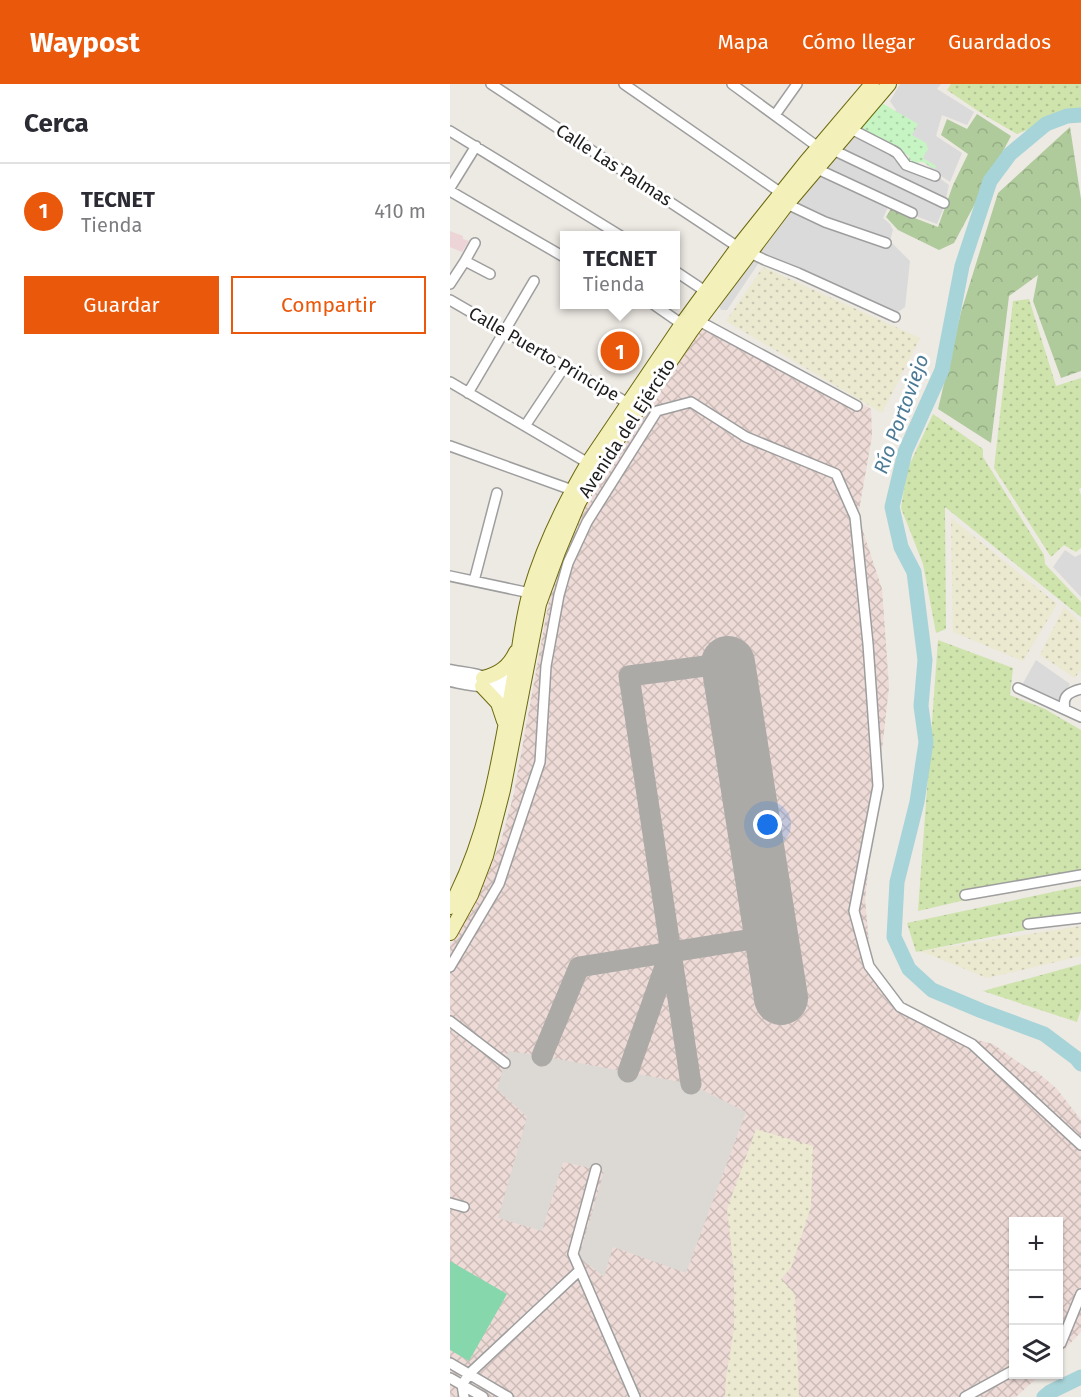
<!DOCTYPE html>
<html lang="es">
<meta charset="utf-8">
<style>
body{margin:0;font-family:"Fira Sans",sans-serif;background:#f2f2f3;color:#2b2b33}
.controls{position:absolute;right:18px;bottom:18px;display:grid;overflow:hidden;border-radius:0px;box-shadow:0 2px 4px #0004}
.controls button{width:54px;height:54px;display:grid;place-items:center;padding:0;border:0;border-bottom:2px solid #e1e1e2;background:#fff;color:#2b2b33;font:30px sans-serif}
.you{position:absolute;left:318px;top:741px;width:21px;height:21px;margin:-15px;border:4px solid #fff;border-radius:50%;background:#1a73e8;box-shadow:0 0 0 9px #1a73e833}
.badge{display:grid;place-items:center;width:39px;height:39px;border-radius:50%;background:#ea580c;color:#fff;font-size:20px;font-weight:700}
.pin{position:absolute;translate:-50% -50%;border:3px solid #fff;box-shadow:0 2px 6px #0006}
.popup{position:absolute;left:110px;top:147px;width:120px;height:78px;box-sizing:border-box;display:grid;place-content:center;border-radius:0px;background:#fff;filter:drop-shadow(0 2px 4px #0005);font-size:20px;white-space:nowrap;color:#7c7c81}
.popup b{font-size:22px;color:#2b2b33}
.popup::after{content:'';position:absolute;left:50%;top:100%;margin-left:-12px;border:12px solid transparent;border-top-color:#fff}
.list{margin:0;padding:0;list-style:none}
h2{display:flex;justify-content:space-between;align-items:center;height:78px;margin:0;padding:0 24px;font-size:26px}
h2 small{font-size:20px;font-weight:400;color:#7c7c81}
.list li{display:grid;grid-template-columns:39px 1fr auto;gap:18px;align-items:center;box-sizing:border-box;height:96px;padding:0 24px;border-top:2px solid #e1e1e2}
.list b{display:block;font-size:22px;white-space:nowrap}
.list p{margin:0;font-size:20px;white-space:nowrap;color:#7c7c81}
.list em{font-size:20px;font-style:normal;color:#7c7c81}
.actions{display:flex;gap:12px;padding:18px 24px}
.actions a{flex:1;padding:14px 0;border:2px solid #ea580c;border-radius:0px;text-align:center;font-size:21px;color:#ea580c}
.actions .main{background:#ea580c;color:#fff}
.icon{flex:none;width:33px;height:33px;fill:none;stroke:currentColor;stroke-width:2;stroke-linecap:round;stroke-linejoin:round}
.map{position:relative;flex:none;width:631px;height:1313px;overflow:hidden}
header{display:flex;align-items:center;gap:36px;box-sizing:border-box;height:84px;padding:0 30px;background:#ea580c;color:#fff}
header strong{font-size:28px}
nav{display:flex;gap:33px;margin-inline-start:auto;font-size:21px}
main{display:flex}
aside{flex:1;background:#fff}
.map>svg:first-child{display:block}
.residential{fill:#dbdada}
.commercial{fill:#edd4d6}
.military{fill:url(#military-cross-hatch)}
.airport{fill:#dcd9d5}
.farmland{fill:url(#farmland-dots)}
.grass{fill:url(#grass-dots)}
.forest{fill:url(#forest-crowns)}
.park{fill:url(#park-dots)}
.pitch{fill:#87d7ad}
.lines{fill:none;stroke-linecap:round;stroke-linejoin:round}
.river{stroke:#a7d4d8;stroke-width:15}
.taxiway{stroke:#acaaa7;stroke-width:21}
.runway{stroke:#acaaa7;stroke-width:54}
.minor-casing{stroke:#9e9e9e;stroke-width:12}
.tertiary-casing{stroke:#9e9e9e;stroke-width:15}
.secondary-casing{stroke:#6b690c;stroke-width:16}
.minor{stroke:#fff;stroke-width:9}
.tertiary{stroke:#fff;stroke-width:12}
.secondary{stroke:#f4f0ba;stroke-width:14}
.labels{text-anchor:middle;stroke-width:6;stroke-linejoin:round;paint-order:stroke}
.street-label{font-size:18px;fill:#1d1d1d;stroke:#fff}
.water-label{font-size:20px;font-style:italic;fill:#4b7a96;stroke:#fff}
</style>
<header>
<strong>Waypost</strong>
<nav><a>Mapa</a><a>Cómo llegar</a><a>Guardados</a></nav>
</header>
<main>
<aside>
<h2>Cerca<small></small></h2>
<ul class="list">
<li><span class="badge">1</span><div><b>TECNET</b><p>Tienda</p></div><em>410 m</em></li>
</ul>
<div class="actions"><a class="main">Guardar</a><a>Compartir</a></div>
</aside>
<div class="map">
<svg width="631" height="1313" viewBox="0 0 631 1313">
<defs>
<pattern id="military-cross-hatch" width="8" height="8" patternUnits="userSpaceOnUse" patternTransform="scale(1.5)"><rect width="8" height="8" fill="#eedbd7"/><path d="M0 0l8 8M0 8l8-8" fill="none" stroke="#ccbcb8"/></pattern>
<pattern id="farmland-dots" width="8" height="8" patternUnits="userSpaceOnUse" patternTransform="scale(1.5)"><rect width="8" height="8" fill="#ebe9d0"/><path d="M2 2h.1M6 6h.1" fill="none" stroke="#c9c7b2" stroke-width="1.8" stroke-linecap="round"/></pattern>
<pattern id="grass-dots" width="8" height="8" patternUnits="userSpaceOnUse" patternTransform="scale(1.5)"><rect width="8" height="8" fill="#cfe4ac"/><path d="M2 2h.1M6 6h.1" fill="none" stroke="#b1c394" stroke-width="1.8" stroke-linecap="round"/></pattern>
<pattern id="forest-crowns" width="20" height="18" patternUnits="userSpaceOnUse" patternTransform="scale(1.5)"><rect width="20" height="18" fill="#afca9b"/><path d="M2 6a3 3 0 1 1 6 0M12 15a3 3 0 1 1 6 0" fill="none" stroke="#96ad85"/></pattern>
<pattern id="park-dots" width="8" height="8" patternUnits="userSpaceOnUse" patternTransform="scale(1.5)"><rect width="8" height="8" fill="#c6f5c3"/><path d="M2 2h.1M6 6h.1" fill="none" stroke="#aad2a7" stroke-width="1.8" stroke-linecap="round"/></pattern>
</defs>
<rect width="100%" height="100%" fill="#ede9e3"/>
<path class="residential" d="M450,0H491L487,5L524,28L517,41L492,31L486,52L512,69L500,98L484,87L471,75L459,52L452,35L440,17Z
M404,51L443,70L444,76L465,87L488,93L499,101L494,123L487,140L431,119L438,123L433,134L440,140L443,146L440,157L460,177L455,223L441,233L312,174L277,226H271L263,209Z
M615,466L625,473L631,470V513L603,483Z
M586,576L620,600L609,618L572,601Z"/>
<path class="commercial" d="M0,147L13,152V155L19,157L12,168L0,163Z"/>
<path class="military" d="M253,243L315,277L384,304L421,325L422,352L408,432L432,505L439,603L415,815L422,892L471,939L508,951L543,960L582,988L586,987L607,1005L631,1036V1248L609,1271L608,1138H564V1290L590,1291L566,1313H0V862L25,821L51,757L64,709L99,516L112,472L130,430L150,396Z"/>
<path class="airport" d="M58,967L92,972L241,1000L296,1028L236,1189L163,1163L154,1193L129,1173L154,1087L113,1078L92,1147L48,1134L77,1033L47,1005Z"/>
<path class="farmland" d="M313,183L470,254L432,329L276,237Z
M501,434L607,520L573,577L503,548Z
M614,523L631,539V585L625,594L590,571Z
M631,842V872L537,894L471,867Z
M306,1045L363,1062L361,1123L341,1184L331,1195L345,1210L349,1313H275L276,1293L284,1244V1188L277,1125Z"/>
<path class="grass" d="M501,0H631V25L567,50L534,31L497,6Z
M579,215L606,302L631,294V404L629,405L631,411V464L626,468L614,461L601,473L544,384L563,217Z
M483,330L533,365V373L594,471L595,480L631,518V533L495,423L496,545L486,549L473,480L451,424L457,386Z
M488,556L563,584L560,611L595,625L631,646V789L468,827Z
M631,802V835L466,868L457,839Z
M631,880V925L627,938L533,907Z"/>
<path class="forest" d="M527,30L561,52L504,159L489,166L448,146L436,133L441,125L488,143L503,101L518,70L491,51L497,35L517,45Z
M620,43L631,115V287L611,294L583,217L588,191L559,212L541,359L488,325L511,228L548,109Z"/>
<path class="park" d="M430,18L468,40L462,51L476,59L478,65L473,74L486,82L485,85L473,78H469L466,82L459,76V72L411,45L419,32H421L423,30L421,28Z"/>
<path class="pitch" d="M0,1177L57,1210L19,1277L0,1266Z"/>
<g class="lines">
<path class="river" d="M631,31L617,32L596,40L560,70L540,97L512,182L492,286L455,368L442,423L451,463L464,488L475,576L471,622L476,658L467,718L447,798L444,853L459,885L482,906L532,927L594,950L626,974L631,980
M594,1313L600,1308L631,1293"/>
<path class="taxiway" d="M92,972L129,883L321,852
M178,988L219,871
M241,1000L179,592L278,579"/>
<path class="runway" d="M278,579L331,914"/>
<defs>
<path id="minor" d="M41,0L288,163L315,176L348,189L445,233
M174,0L331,109
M282,0L368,63
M325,31L347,0
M401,45L442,66L447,69L456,81L485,92
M0,47L171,152
M379,64L494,119
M363,83L462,129
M0,104L26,62
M0,107L114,173
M337,120L375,138L436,159
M15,177L25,159
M225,187L255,207
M0,200L15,177L40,190
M0,216L183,322
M203,220L236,243
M249,237L407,322
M0,298L138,379L142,383
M18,309L84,197
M75,342L115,282
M0,362L122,406L127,410
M0,492L80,509
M24,497L47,409
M568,604L631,633
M615,625C612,612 619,608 631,605
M515,811L631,791
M578,840L631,834
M0,883L49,800L90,678L96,582L109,511L118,479L137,438L207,327L241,318L296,353L386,390L405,433L418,560L428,702L404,827L419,882L450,923L522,960L631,1061
M0,937L55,979
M0,1119L14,1123
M130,1186L123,1170L146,1085
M608,1261L611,1259L631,1210
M0,1279L58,1313
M0,1294L33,1313
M14,1313L12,1301L19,1290L130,1186L185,1313
M515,1313L564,1286"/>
<path id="tertiary" d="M0,587C9,589 26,590 34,594C45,600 57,609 61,622
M0,596C26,601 47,608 70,589"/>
<path id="secondary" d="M33,594C49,590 59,583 66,568
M32,602L48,619L54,637
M0,823C42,746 52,657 68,571C71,551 74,529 80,508C93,463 114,420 138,379L232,240L288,163L355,79L422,0
M0,849L21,811L36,772L53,706L89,520L108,468L128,420L146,387L241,247L337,120L439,0"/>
</defs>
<use href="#minor" class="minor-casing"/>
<use href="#tertiary" class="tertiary-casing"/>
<use href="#secondary" class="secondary-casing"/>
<use href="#minor" class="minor"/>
<use href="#tertiary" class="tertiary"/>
<use href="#secondary" class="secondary"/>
</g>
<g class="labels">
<g class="street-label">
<text transform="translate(164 81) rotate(33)" y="6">Calle Las Palmas</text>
<text transform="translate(94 270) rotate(30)" y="6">Calle Puerto Principe</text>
<text transform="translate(177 344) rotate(-57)" y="6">Avenida del Ejército</text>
</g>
<g class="water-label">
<text transform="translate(451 330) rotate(-70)" y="7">Río Portoviejo</text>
</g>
</g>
</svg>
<div class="controls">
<button>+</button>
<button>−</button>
<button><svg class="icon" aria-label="layers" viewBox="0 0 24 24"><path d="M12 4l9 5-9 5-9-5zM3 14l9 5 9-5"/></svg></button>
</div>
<div class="you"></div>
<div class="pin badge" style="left:170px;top:267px">1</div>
<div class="popup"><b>TECNET</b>Tienda</div>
</div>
</main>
